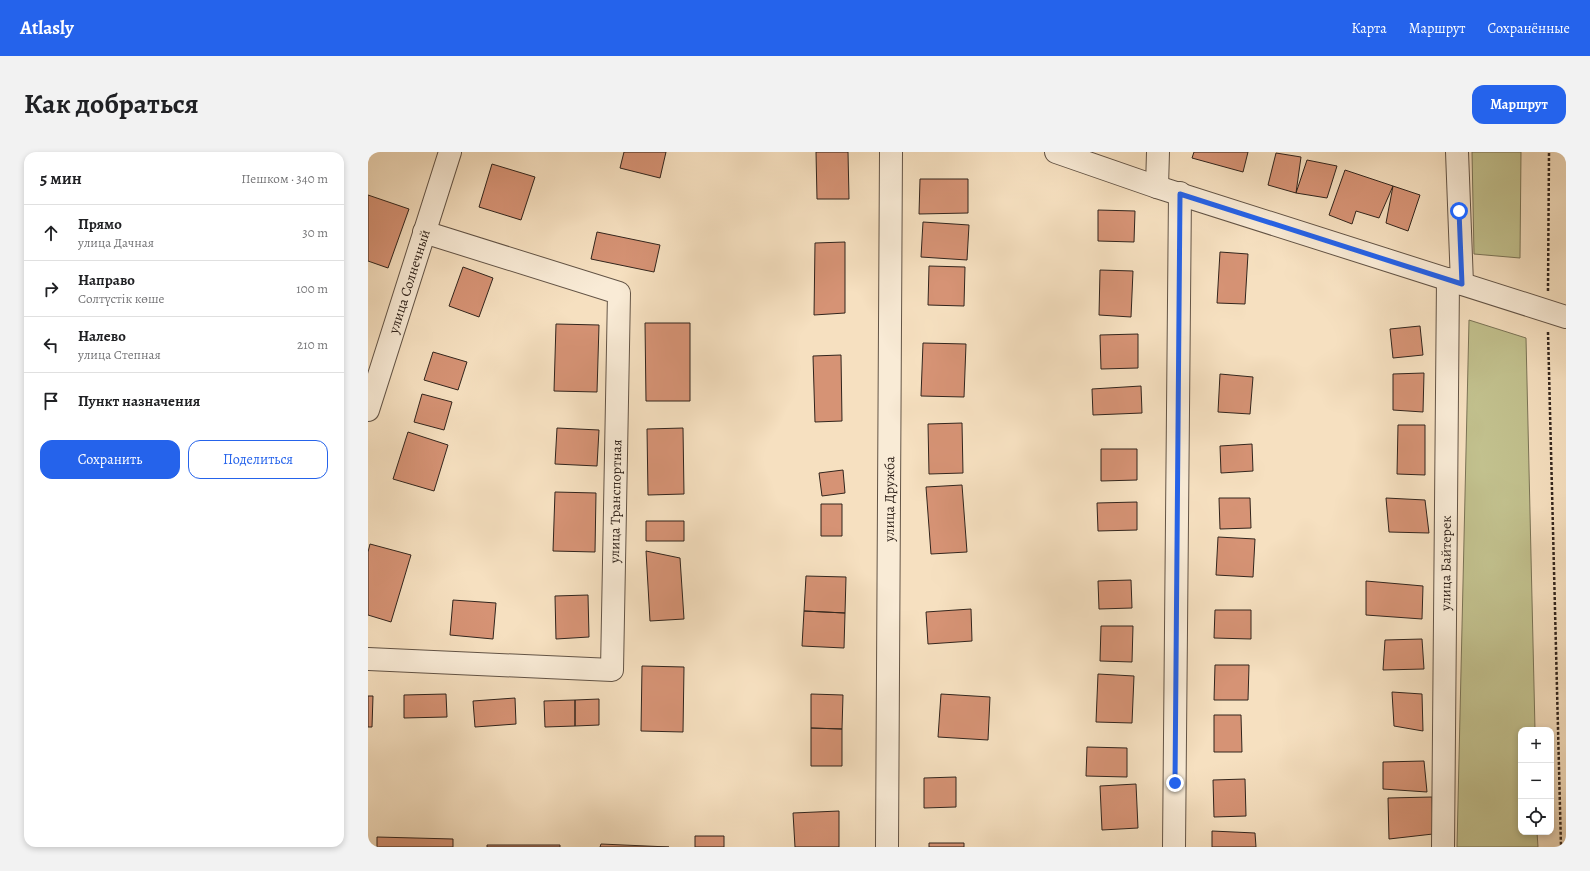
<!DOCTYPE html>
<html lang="ru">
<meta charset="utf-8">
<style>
body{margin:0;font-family:Alegreya,serif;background:#f2f2f2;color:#202124}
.controls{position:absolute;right:12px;bottom:12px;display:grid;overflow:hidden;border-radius:8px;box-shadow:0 2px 6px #0003}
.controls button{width:36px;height:36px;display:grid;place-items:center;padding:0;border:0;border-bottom:1px solid #e0e0e0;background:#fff;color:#202124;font:20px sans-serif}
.stop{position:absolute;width:12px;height:12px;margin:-9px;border:3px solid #2563eb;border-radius:50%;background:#fff}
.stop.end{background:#2563eb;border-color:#fff;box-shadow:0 1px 4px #0008}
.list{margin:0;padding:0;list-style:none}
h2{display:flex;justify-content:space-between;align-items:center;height:52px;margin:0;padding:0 16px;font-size:17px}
h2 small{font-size:13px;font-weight:400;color:#757577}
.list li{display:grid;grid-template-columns:26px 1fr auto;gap:12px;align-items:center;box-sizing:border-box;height:56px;padding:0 16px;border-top:1px solid #e0e0e0}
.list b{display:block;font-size:15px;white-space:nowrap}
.list p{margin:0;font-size:13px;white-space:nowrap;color:#757577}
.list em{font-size:13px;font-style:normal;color:#757577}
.actions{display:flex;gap:8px;padding:12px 16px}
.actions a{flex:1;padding:9px 0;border:1px solid #2563eb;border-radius:12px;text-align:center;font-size:14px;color:#2563eb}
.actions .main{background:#2563eb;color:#fff}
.icon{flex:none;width:22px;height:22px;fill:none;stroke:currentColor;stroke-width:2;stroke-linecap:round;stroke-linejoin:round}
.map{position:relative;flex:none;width:1198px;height:695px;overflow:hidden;border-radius:12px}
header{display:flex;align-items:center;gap:24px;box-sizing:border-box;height:56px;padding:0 20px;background:#2563eb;color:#fff}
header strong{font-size:19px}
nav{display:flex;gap:22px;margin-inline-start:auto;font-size:14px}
.intro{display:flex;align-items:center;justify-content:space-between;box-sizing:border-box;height:96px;padding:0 24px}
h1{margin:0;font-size:28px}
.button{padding:10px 18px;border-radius:12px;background:#2563eb;color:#fff;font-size:14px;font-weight:700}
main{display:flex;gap:24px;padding:0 24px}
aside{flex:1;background:#fff;border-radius:12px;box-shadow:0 2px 6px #0003}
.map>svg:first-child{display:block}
.green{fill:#c2c18e;stroke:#7a7356}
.building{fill:#d69375;stroke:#32251d}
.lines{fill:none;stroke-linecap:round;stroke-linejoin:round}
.minor-casing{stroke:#635446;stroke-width:24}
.path{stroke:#32251d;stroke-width:2.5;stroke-dasharray:3 2;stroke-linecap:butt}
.minor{stroke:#f9ebd6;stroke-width:22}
.route{stroke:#2563eb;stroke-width:5}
.labels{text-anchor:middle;stroke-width:4;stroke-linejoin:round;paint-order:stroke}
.street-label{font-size:14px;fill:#32251d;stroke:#f9ebd6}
</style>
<header>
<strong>Atlasly</strong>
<nav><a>Карта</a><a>Маршрут</a><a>Сохранённые</a></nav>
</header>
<div class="intro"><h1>Как добраться</h1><a class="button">Маршрут</a></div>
<main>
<aside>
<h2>5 мин<small>Пешком · 340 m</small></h2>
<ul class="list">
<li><svg class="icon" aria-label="ahead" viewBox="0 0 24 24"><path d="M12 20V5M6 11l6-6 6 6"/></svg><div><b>Прямо</b><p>улица Дачная</p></div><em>30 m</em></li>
<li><svg class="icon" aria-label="right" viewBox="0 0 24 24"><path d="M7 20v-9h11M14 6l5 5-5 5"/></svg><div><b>Направо</b><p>Солтүстік көше</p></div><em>100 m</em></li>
<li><svg class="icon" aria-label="left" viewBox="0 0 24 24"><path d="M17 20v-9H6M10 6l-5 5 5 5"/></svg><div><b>Налево</b><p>улица Степная</p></div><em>210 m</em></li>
<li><svg class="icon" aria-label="arrive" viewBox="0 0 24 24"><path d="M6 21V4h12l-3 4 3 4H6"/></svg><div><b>Пункт назначения</b></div></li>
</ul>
<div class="actions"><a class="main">Сохранить</a><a>Поделиться</a></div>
</aside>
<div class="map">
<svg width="1198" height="695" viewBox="0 0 1198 695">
<rect width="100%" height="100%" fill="#f6e0c0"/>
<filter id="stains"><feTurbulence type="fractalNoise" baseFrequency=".005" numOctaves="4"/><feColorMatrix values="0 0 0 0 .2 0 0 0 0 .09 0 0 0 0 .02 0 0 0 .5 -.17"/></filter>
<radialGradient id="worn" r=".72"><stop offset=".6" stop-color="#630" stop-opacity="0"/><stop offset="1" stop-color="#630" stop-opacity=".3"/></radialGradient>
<path class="green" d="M1104,0H1153L1152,106L1106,102Z
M1101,168L1158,186L1167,578H1153V680H1169L1170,695H1089Z"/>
<path class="building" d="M256,0H298L292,26L252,16Z
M448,0H480L481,47H449Z
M826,0H880L875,20L824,6Z
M908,1L933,5L928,41L900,33Z
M939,8L969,14L959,46L928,41Z
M124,12L167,25L153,68L111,55Z
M977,18L1025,34L1011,66L988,59L984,72L961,63Z
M552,27H600V61L551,62Z
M1025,34L1052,43L1040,79L1018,71Z
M0,43L41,57L20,116L0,109Z
M730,58L767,59L766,90L730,89Z
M555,70L601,73L599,108L553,105Z
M229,80L292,93L286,120L223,107Z
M477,90V161L446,163L447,91Z
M852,100L880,102L877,152L849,151Z
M561,114L597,115L596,154L560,153Z
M95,115L125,126L111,165L81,154Z
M732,118L765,119L763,165L731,163Z
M277,171H322V249H278Z
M188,172L231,173L229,240L186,239Z
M1052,174L1055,203L1025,206L1022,177Z
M770,182V216L733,217L732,183Z
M555,191L598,192L596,245L553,244Z
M65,200L99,210L90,238L56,228Z
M473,203L474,269L447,270L445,204Z
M1056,221L1055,260L1025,258V222Z
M852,222L885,225L882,262L850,260Z
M773,234L774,261L725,263L724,237Z
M54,242L84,250L76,278L46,270Z
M594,271L595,321L561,322L560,272Z
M1030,273H1057V323L1029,322Z
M189,276L231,278L229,314L187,312Z
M315,276L316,342L280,343L279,277Z
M40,280L80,293L66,339L25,327Z
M884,292L885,319L853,321L852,294Z
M733,297H769V328L733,329Z
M475,318L477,341L454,344L451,321Z
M594,333L599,400L563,402L558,335Z
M187,340L228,341L227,400L185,399Z
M851,346H882L883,376L852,377Z
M1018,346L1057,348L1061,381L1021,380Z
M769,350V378L730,379L729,351Z
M453,352H474V384H453Z
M278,369H316V389H278Z
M850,385L887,387L885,425L848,423Z
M2,392L43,403L23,470L0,463V400Z
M278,399L312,406L316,467L282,469Z
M438,424L478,425L477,461L436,459Z
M763,428L764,456L731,457L730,429Z
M998,429L1055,434L1054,467L998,463Z
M220,443L221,485L188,487L187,444Z
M85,448L128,451L125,487L82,483Z
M603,457L604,489L560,492L558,460Z
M847,458H883V487L846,486Z
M436,459L477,461L476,496L434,494Z
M733,474H765L764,510L732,509Z
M1054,487L1056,517L1015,518L1017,488Z
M847,513H881L880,548H846Z
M274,514L316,515L315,580L273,579Z
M730,522L766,524L764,571L728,570Z
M1024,540L1054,542L1055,579L1026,574Z
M78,542L79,565L36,566V543Z
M443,542L475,543L474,577L443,576Z
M573,542L622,545L620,588L570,585Z
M0,544H5L4,575H0Z
M147,546L148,572L107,575L105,549Z
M231,547V573L207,574V548Z
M207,548V574L177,575L176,549Z
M846,563H873L874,600H846Z
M443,576L474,577V614H443Z
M719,595L759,596V625L718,624Z
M1056,609L1059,640L1015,637V610Z
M588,625V655L556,656V626Z
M877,627L878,664L846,665L845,628Z
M768,632L770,676L734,678L732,634Z
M1064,645L1065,682L1021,687L1020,646Z
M471,659V695H427L425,661Z
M844,679L887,681L888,695H844Z
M327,684H356V695H327Z
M9,685L85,687V695H9Z
M561,691H596V695H561Z
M233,692L301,695H232Z
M119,693H192V695H119Z"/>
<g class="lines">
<defs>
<g id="minor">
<path d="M688,0L789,35L1198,165"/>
<path d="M1089,0L1094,132"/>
<path d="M789,35L790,0"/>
<path id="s1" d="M0,258L82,0"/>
<path id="s2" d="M0,507L244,518L251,141L56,80"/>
<path id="s3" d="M519,695L523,0"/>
<path d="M806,695L812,41"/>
<path id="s4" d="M1075,695L1080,127"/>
</g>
</defs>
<use href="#minor" class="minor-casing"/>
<path class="path" d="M1180,139L1181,0
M1180,180L1193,695"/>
<use href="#minor" class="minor"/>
</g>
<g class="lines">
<path class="route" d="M807,631L812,42L1094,132L1091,59"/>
</g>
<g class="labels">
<g class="street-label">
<text dy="5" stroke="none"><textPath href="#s1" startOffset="135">улица Солнечный</textPath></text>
<text dy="5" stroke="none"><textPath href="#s3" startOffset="348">улица Дружба</textPath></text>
<text dy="5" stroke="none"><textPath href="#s2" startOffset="413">улица Транспортная</textPath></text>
<text dy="5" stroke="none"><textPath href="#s4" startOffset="284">улица Байтерек</textPath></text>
</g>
</g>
<rect width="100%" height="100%" filter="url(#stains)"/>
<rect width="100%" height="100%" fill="url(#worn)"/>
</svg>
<div class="controls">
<button>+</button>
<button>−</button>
<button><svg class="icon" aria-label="locate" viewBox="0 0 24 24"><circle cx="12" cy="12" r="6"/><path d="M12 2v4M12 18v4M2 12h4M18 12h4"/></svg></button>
</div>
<div class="stop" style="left:1091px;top:59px"></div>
<div class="stop end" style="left:807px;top:631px"></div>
</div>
</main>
